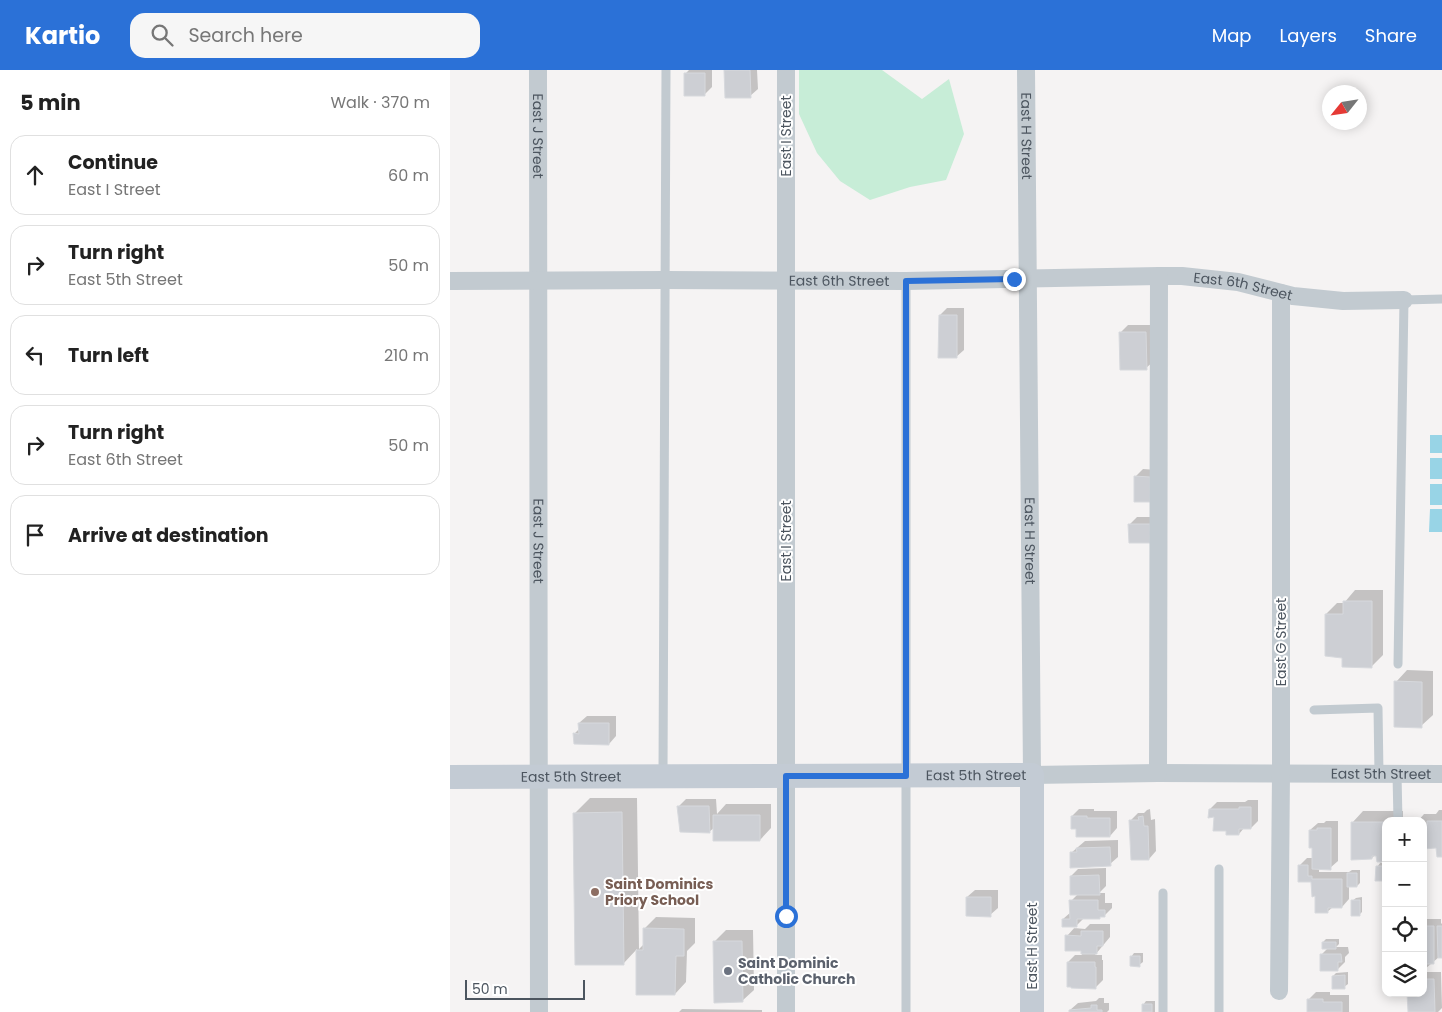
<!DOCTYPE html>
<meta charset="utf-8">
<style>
body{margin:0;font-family:Poppins,sans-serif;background:#f6f6f6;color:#222}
.controls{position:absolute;right:15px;bottom:15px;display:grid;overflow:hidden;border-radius:10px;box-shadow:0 2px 12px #0003}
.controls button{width:45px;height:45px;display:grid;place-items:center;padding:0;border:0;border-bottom:1px solid #e0e0e0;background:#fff;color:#222;font:25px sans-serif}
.compass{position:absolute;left:872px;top:15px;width:45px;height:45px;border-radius:50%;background:#fff;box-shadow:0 2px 12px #0003;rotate:240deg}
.scale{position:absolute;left:15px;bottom:12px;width:120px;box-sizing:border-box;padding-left:5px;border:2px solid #4c555f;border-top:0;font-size:14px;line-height:18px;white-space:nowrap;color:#4c555f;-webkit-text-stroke:4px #fff;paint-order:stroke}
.stop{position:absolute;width:15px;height:15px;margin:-11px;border:4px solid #2b71d7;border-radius:50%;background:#fff}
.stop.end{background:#2b71d7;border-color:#fff;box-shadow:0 1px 5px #0008}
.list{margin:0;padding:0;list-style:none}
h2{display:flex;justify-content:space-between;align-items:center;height:65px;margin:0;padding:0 20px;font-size:21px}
h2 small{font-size:16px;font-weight:400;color:#767676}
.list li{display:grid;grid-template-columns:32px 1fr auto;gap:15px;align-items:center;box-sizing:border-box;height:80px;margin:0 10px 10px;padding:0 10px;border:1px solid #e0e0e0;border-radius:15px}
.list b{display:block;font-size:19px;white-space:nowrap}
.list p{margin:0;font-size:16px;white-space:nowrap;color:#767676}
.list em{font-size:16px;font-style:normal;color:#767676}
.icon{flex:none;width:28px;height:28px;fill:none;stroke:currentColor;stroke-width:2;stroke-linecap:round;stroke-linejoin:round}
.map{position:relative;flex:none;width:992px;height:942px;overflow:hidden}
header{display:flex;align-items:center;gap:30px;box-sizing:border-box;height:70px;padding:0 25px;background:#2b71d7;color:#fff}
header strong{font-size:24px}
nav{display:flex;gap:28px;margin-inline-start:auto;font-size:18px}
.search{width:350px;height:45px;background:#f6f6f6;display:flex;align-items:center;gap:12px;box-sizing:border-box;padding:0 18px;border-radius:15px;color:#767676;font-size:19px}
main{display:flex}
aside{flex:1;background:#fff}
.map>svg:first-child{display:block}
.green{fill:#c7edd7}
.water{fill:#98d4e6}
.shadow{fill:#0003}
.building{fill:#cdcfd4;stroke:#d7d9dd}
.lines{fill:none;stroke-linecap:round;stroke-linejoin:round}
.lane{stroke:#c2cad0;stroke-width:9}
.street{stroke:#c2cad0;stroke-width:18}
.secondary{stroke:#c3cbd4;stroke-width:24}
.route{stroke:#2b71d7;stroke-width:6}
.education-dot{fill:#8d6e63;stroke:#fff;stroke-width:2}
.worship-dot{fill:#6b7280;stroke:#fff;stroke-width:2}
.labels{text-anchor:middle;stroke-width:4;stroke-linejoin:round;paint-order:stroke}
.street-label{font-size:14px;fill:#4c555f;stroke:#fff}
.education-label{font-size:14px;font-weight:bold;fill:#785e54;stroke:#fff;text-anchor:start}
.worship-label{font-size:14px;font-weight:bold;fill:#5b616d;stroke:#fff;text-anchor:start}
</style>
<header>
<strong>Kartio</strong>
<div class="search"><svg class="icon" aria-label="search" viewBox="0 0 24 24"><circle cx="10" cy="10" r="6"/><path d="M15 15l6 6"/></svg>Search here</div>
<nav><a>Map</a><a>Layers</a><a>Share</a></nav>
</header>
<main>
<aside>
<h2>5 min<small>Walk · 370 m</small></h2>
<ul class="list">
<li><svg class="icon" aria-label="ahead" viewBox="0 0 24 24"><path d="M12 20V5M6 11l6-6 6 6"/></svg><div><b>Continue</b><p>East I Street</p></div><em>60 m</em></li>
<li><svg class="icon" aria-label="right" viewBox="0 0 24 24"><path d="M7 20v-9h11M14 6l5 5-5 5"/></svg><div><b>Turn right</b><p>East 5th Street</p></div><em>50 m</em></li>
<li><svg class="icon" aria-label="left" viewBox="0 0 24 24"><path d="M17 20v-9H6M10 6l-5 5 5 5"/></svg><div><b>Turn left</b></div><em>210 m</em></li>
<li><svg class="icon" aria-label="right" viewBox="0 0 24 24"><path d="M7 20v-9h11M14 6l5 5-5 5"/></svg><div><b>Turn right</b><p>East 6th Street</p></div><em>50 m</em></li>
<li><svg class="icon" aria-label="arrive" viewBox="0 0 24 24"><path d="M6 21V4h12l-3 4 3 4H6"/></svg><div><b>Arrive at destination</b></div></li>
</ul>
</aside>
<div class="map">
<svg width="992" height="942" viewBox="0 0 992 942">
<rect width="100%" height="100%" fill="#f5f3f3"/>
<path class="green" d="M349,0H432L472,29L499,9L514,64L496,110L460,117L420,130L390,111L367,83L349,44Z"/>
<path class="water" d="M980,365H992V383H980Z
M980,388H992V409H980Z
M980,414H992V435H980Z
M980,439H992V462H979Z"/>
<path class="shadow" d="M239,0H262V17L254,25L236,3Z
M276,0H307L308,19L300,26Z
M497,238H514V280L506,287L490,245Z
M678,255H703L704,291L696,298L670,263Z
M693,399L707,400V423L685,407Z
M687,447H707V464L680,454Z
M905,520H933V585L921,597L894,586L876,544L887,533H894Z
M957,600L983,601V645L971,656L946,612Z
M137,646H166V666L159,674L124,664L130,658L129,653Z
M140,728H187L189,879L194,874V859L206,847L245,848V873L237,881L236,912L225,924L187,923V879L173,894L125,743Z
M236,729H266L267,744L276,734H321V758L310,770L265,757L259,762L229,736Z
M798,730H808V751L801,758H794L789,764L778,760L760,739L767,732H795Z
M629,739H644V741H667V758L660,766L627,758L622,746Z
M700,739L701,750L705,749L706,781L699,789L681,750L688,743H694L697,740Z
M989,740H992V785L988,777L973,778V751H968L974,744H986Z
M913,741H953V751H936V791L928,785H925L922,788L902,753Z
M876,751H888V791L880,798H869V802H899L902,800H910V813L907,816H899V829L892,837H883L877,842L866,825L863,810H850L849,796L857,788H863L860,760L868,753H874Z
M668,770V787L660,794L621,783L635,771Z
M931,792V793H936V810L927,797Z
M656,798V816L649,823H655V833H662V838L654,846L634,848L624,858L635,859L640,854H660V867L645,885H652V890H653V910L646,917L618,892L625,885H632V880L617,866L626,856L613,849L621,842V831L628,824L621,806L628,799Z
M973,803H977L976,811L973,814Z
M525,820H548V838L540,845L517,827Z
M912,827V842L909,845L902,831L906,828Z
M973,849H991V854L992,853V887H989L975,899H973Z
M276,860H303L304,920L292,931L264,872Z
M876,869H889V874L886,877H898L899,883L895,887V892L887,900L871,885L879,877L873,872Z
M684,883H693V892L689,895L681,887Z
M898,902V914L894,917L883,906L886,903Z
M973,902H991L992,938L988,942H959L973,923Z
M866,922H880V925H899V942H858V930Z
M649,928H654V933H659V940L657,942H620V940L628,933L646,931Z
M696,931H705V942H693V935Z
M232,939L312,940V942H229Z"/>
<path class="building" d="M274,0H300L301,28H275Z
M234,3H255V26H234Z
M489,245H507V288H488Z
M669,262H696L697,300H670Z
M684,406L700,407V432H684Z
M678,454H700V473H679Z
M893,531H922V598L892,597V588L875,586V544H893Z
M944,611L972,612V658L944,657Z
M128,653H159V675L124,674L123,663L129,664Z
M227,736H259L260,763L230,762Z
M789,737H801V759H789V765H776V761H763L764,747L758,748L759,739H789Z
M172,742L174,895H125L123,743Z
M263,745H310V771H263Z
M621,746H637V748H660V767H626V759H621Z
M693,746L694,756H698L699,790H681L679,750H689L688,747Z
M977,751H992V787H987L986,778L973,779V755H977Z
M901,752H936V792H927L926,786H922V789L901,790Z
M867,758H881V800L862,799V778H859V760H867Z
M660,777L661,796L620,798V782H627L626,778Z
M848,795H858V806H862V809H892V838H878V843H865V826L862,827L861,812H848Z
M926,796H936V811H925Z
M897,803H907V817H897Z
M649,805L650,825H620V806Z
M516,827H541V847L516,846Z
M619,830H648V840H655V847H650V849H627V857H612V849H620Z
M901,830H910V846H901Z
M973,856H984V894H976V900H973Z
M987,856H992V888H988Z
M193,858L234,859V886H226L225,925H186V880H193Z
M631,861H653V876H647V884H631V881H615V865L631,866Z
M263,871H292L293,932L264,933Z
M872,872H886V879H872Z
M870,884H891L892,892H888V901H870Z
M680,886H690V897L680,896Z
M617,892H645V897H646V919L621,918V917H617Z
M895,905V919H882V906Z
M973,909H984L985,942H958L957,923H973Z
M857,929H873V932H892V942H857Z
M692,934H702V942H692Z
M641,935H647V940H652V942H619V940L641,938Z"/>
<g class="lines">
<path class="lane" d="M456,211V942
M948,594L954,230L992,229
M864,640L928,638L929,704
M947,704L948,751
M213,705L216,0
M769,799V942
M713,823V942"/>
<g class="street">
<path id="s1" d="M88,0L89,942"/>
<path id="s2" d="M576,0L582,705L708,703L992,704"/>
<path id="s3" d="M0,211L215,210L456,211L709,206H732L788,212L843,226L893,231L954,230"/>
<path d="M708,703L709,206"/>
<path d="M829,921L831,704V223"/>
<path d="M336,942V0"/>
</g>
<path class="secondary" id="s4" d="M0,707L582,705V942"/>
</g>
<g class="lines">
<path class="route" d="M336,846V706H456V211L564,209"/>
</g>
<circle class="education-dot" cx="145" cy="822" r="5"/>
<circle class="worship-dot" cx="278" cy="901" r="5"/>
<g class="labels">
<g class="street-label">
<text dy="5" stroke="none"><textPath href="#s1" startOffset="66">East J Street</textPath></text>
<text transform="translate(336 66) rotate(-90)" y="5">East I Street</text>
<text dy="5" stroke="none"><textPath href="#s2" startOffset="66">East H Street</textPath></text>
<text dy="5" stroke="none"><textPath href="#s3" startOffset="389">East 6th Street</textPath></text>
<text dy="5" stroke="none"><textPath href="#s3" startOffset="794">East 6th Street</textPath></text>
<text dy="5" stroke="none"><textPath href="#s1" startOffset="471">East J Street</textPath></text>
<text transform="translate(336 471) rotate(-90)" y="5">East I Street</text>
<text dy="5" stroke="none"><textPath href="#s2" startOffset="471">East H Street</textPath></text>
<text transform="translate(831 572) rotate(-90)" y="5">East G Street</text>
<text dy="5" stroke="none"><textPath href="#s2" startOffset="1054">East 5th Street</textPath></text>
<text dy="5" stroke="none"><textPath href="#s4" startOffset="121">East 5th Street</textPath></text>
<text dy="5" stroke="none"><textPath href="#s4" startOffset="526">East 5th Street</textPath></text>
<text transform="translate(582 876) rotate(-90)" y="5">East H Street</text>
</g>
<g class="education-label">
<text x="155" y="819">Saint Dominics<tspan x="155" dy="16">Priory School</tspan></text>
</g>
<g class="worship-label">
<text x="288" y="898">Saint Dominic<tspan x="288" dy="16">Catholic Church</tspan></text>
</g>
</g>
</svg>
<div class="controls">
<button>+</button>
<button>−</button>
<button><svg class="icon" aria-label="locate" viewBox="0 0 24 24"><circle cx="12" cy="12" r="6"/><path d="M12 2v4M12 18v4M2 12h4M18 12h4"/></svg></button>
<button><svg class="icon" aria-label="layers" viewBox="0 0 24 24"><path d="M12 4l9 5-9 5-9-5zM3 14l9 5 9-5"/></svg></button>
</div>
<svg class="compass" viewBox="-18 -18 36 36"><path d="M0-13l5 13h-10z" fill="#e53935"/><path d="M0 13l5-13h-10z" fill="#767676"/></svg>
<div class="scale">50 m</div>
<div class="stop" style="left:336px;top:846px"></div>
<div class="stop end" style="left:564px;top:209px"></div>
</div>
</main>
